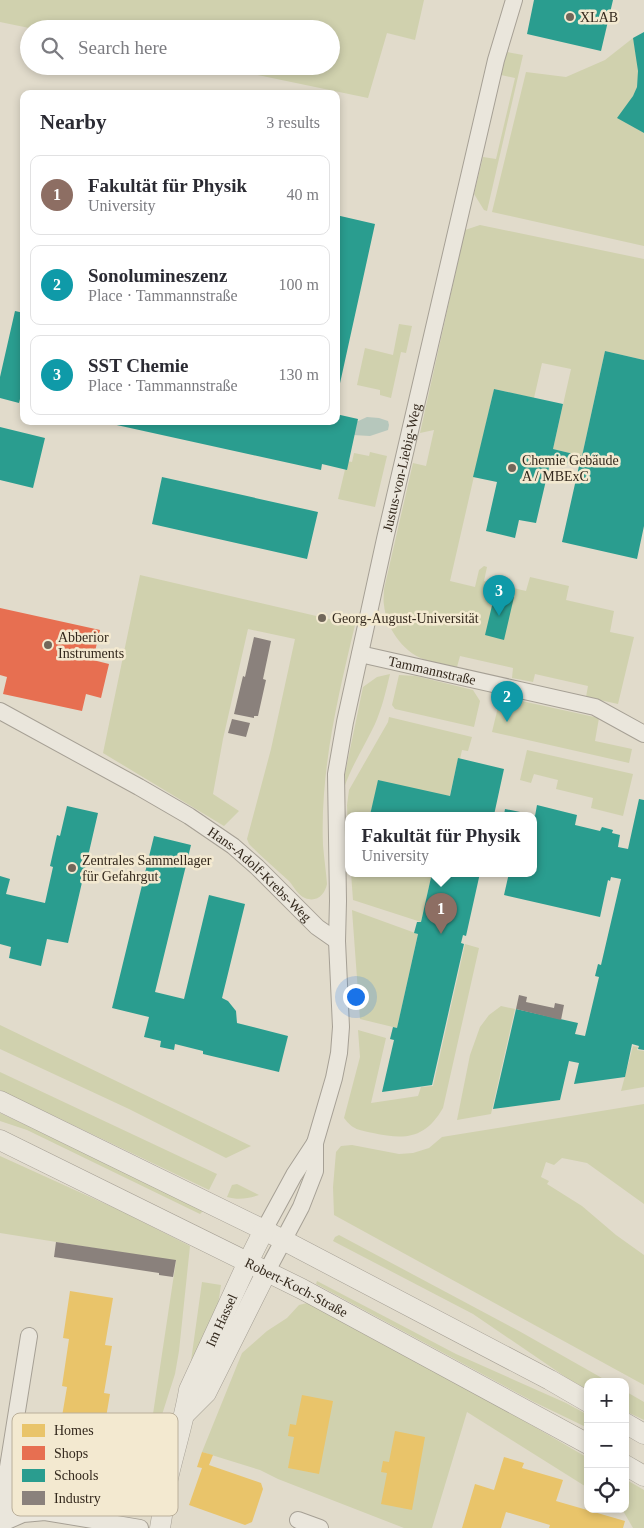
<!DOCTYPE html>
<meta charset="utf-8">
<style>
body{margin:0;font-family:"Times New Roman",serif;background:#f7f7f7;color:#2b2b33}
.controls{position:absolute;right:15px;bottom:15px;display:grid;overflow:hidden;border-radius:10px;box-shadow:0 2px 8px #0003}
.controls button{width:45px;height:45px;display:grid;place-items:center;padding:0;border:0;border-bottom:1px solid #e1e1e2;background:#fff;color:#2b2b33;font:25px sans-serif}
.you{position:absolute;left:355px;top:996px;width:18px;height:18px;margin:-12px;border:4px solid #fff;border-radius:50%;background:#1a73e8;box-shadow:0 0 0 8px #1a73e833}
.badge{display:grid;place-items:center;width:32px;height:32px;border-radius:50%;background:#71675a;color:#fff;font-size:16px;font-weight:700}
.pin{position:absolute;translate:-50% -41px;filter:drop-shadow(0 1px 2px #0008)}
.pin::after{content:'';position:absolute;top:26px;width:18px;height:15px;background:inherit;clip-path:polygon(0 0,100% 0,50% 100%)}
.popup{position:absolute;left:345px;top:812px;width:192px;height:65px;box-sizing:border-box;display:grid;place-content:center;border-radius:10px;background:#fff;filter:drop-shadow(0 1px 4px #0005);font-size:16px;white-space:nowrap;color:#7c7c81}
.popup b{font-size:19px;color:#2b2b33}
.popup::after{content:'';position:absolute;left:50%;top:100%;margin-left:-10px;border:10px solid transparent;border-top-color:#fff}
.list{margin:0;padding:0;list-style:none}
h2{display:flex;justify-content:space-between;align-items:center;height:65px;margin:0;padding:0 20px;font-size:21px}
h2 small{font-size:16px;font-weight:400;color:#7c7c81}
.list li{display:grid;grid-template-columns:32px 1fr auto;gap:15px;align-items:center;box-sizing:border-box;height:80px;margin:0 10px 10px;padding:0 10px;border:1px solid #e1e1e2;border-radius:10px}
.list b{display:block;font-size:19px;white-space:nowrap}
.list p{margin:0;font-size:16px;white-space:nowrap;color:#7c7c81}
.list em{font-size:16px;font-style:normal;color:#7c7c81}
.icon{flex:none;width:28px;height:28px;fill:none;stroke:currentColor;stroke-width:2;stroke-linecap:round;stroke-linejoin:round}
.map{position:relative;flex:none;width:644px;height:1528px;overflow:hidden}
.search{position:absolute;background:#fff;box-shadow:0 2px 8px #0003;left:20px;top:20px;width:320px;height:55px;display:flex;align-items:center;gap:12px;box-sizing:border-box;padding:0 18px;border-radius:28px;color:#7c7c81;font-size:19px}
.panel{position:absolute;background:#fff;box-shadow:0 2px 8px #0003;left:20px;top:90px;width:320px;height:335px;border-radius:10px}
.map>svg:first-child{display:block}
.green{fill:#d0d1ae}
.water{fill:#b6c7bc}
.homes{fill:#e9c46a}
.shops{fill:#e76f51}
.schools{fill:#2a9d8f}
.industry{fill:#8a817c}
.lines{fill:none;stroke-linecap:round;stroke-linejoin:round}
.minor-casing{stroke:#a6a095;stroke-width:18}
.tertiary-casing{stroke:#a6a095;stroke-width:21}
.minor{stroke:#eae6dc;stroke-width:16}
.tertiary{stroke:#eae6dc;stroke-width:20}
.poi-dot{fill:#71675a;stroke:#f3e9d0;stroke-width:2}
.labels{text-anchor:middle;stroke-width:5;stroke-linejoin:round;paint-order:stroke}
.poi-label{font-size:14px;fill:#34291d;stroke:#f3e9d0;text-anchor:start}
.street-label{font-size:14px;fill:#34291d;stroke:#f3e9d0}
.key{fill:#f3e9d0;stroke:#baaf9a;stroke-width:1}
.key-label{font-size:14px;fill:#34291d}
</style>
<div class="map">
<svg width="644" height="1528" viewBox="0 0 644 1528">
<rect width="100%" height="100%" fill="#e1dbcb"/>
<path class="green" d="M0,0H424L415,40L387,33L368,98L214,66H331V29H34L0,22Z
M633,38C636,53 640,71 637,87C634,98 624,108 618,118L644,133V246L492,212L526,72L566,77L605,60Z
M507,52L523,55L487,211L484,210L474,194L483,157L496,159L515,78L501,75Z
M480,225L644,259V360L605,351L582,456L553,449L571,369L542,363L534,398L494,389L450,581L475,587L479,570L484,566L487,567L484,581L526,591L530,577L569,586L566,600L614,611L610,632L634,637L618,704L586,697L588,686L535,674L533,682L512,678L513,668L460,656L457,667C446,665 433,664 423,659C402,651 386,627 384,605C383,600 384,594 384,589L413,463L426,466L434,430L420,433L465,230Z
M399,324L412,326L406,353L401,352L391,398L380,395V390L357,385L365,348L393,355Z
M370,452L387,456L375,507L338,499L347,461L352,462L354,453L369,456Z
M140,575L355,625C338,696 320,771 323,845C324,858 326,871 327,884C325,894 317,903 305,898C298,895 294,887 289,881C276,869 262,857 249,844L247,839L271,749L295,639L248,629L223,739L213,794L239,811L224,826L103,753Z
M390,674C386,691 382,708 375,724C365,745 352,765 344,788H342L363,687L377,677Z
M399,675L416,676L473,690L480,701L474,727L395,709L392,705Z
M508,698L599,718L595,741L632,749L629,763L492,732L498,707Z
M389,717L472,737L468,751L462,750L460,759H458L447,808L379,780L370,815H348V832L347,805L349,790L388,722Z
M527,750L633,774L623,816L591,808L593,798L556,789L558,780L534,774L531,783L520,780Z
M351,873H432L421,922L353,900Z
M352,910L418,934L397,1028L360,1019Z
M465,944L479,948L443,1108C425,1139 405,1140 373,1133C359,1130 353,1130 344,1118L360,1057L358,1030L386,1038L371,1103L418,1096L421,1087L433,1086Z
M501,1006L515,1009L491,1114L457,1120L470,1055L480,1027L489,1015Z
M0,1025L251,1146L226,1158L129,1109L0,1049Z
M633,1046L638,1047L637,1050L644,1051V1087L621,1091Z
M0,1072L217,1174L209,1190L0,1090Z
M644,1104V1204L587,1163L562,1158L554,1165L546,1162L541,1177L549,1181L547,1184L582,1206L616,1235L644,1255V1385L334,1215L333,1187L336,1152L341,1146L352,1145L399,1154L413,1153L429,1148L442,1137Z
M0,1113L28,1126L203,1211L200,1214L27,1130L0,1121Z
M0,1156L121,1211L190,1246L179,1351L175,1374L159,1424L147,1487H142L176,1261L0,1233Z
M237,1184L259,1195C247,1199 238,1200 227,1197L232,1185Z
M339,1235L519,1331L609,1382H588V1390L567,1378L473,1314L333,1241L335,1237Z
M317,1281L456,1354L566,1403L586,1414L588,1415V1428L534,1402L316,1284Z
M202,1282L221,1285L218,1305L191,1361Z
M307,1303L473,1391L588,1458V1488L467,1412L432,1528H404L278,1479L260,1470L202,1452L242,1353L267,1331L287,1318L299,1305Z
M625,1391L644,1402V1420L625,1411Z
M625,1479L644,1490V1528H633L622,1509H625Z"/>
<path class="water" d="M367,417L379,418L388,421L389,425L388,430L370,436L353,435L356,422Z"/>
<path class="homes" d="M70,1291L113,1298L105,1345L112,1346L104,1393L110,1394L102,1441H98L90,1488L47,1481L55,1434H59L67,1387L62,1386L69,1339L63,1338Z
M302,1395L333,1401L319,1474L288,1468L294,1437L288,1436L290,1424L296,1425Z
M395,1431L425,1437L412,1510L381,1504L387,1473L381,1472L383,1461L389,1462Z
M202,1452L213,1455L209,1465L261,1483L263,1489L252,1522L245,1525L189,1505L202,1468L197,1467Z
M504,1457L524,1463L522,1468L563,1480L556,1501L625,1521L623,1528H549L550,1525L506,1512L501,1528H462L475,1484L494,1490Z"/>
<path class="shops" d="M0,608L100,630L93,660L109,664L101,698L86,694L82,711L3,694L7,677L0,675Z"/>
<path class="schools" d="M534,0H613L601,51L527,34Z
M644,32V133L617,118L633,96L637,87L638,71L633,38Z
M336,215L375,224L337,397H336Z
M15,311L24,313V383L19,403L0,398V377Z
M605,351L644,360V526L637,559L562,542L579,466L551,459L536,523L519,520L515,538L486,531L497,482L473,477L494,389L563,404L553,449L582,456Z
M336,414L358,419L347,470L322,464L321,470L103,422L336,421Z
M0,427L45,438L33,488L0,480Z
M162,477L318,512L307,559L152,524Z
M495,593L514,597L504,640L485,635Z
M458,758L504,769L494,815H370L378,780L450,796Z
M639,799L644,800V1050L638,1049L639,1046L632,1044L625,1077L574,1084L579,1063L569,1061L560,1100L493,1109L516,1009L578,1023L575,1034L585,1036L599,977L595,976L598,964L601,965L621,879L611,877L610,881L608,880L600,917L504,895L509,873H534V815L535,816L537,805L577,815L575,825L600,831L602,827L613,830L612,833L620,835L618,847L628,849Z
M67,806L98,813L68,943L47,939L41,966L9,958L11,947L0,944V876L10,879L6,894L45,903L53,867L50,866L57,835L60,836Z
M505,809L530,814L529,815H504Z
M154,836L191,845L155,992L184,999L209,895L245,904L222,998L228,1001L236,1011L237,1023L288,1036L279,1072L203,1054V1051L175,1044L174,1050L160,1047L161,1041L144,1037L149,1017L112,1008Z
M432,873H480L466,936L463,935L461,943L464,944L432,1085L382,1092L394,1040L390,1039L393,1027L397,1028L418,934L414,933L417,922H421Z"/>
<path class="industry" d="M254,637L271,641L263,679L266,680L258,716H254V718L234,714L243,676L245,677Z
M232,719L250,723L246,737L228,733Z
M519,995L527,997L526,1002L554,1008L555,1003L564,1005L561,1020L516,1009Z
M56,1242L176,1260L173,1277L159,1275V1273L54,1257Z"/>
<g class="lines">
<defs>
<g id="minor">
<path id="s1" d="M360,654L595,707L644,734"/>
<path id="s2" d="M0,711L139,787L189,816L233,846L257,867L317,927L337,941"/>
<path d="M264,1230L294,1175L315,1143"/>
<path id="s3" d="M267,1271L301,1207L315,1171V1143L334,1078L339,1053L341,1027L337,941L338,901L336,774L345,722L385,539L496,60L514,0"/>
<path d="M298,1520L320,1528"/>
<path d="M4,1521L5,1486L29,1336"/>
<path d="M0,1524L23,1514L45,1512L140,1528"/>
</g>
<g id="tertiary">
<path d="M0,1101L264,1230L550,1380L588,1402"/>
<path id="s4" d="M0,1140L302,1289L588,1444"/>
<path d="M186,1413L206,1393L267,1271"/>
<path d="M625,1423L644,1434"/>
<path d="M625,1465L644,1476"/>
<path id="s5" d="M160,1528C163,1511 165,1494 168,1478C175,1448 184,1420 189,1390L248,1262L264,1230"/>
</g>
</defs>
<use href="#minor" class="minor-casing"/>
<use href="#tertiary" class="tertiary-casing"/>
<use href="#minor" class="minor"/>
<use href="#tertiary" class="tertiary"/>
</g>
<g class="poi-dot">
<circle cx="570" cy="17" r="5"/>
<circle cx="512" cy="468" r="5"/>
<circle cx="322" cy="618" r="5"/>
<circle cx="48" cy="645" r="5"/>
<circle cx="72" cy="868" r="5"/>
</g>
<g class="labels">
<g class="poi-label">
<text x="580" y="22">XLAB</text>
<text x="522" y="465">Chemie Gebäude<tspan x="522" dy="16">A / MBExC</tspan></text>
<text x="332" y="623">Georg-August-Universität</text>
<text x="58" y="642">Abberior<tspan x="58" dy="16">Instruments</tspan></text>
<text x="82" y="865">Zentrales Sammellager<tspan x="82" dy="16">für Gefahrgut</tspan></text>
</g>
<g class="street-label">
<text dy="5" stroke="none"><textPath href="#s3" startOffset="825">Justus-von-Liebig-Weg</textPath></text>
<text dy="5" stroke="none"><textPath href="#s1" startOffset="74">Tammannstraße</textPath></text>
<text dy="5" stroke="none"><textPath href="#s2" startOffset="308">Hans-Adolf-Krebs-Weg</textPath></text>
<text dy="5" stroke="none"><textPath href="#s4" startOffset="331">Robert-Koch-Straße</textPath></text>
<text dy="5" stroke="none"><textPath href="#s5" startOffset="218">Im Hassel</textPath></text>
</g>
</g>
<rect x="12" y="1413" width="166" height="103" rx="8" class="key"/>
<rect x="22" y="1424" width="23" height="13" fill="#e9c46a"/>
<rect x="22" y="1446" width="23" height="14" fill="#e76f51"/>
<rect x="22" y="1469" width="23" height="13" fill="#2a9d8f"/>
<rect x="22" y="1491" width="23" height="14" fill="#8a817c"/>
<g class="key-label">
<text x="54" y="1435">Homes</text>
<text x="54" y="1458">Shops</text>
<text x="54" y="1480">Schools</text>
<text x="54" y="1503">Industry</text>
</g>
</svg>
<div class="controls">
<button>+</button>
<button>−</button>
<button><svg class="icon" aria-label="locate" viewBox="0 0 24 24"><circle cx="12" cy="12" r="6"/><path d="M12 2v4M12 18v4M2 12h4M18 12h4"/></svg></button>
</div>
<div class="you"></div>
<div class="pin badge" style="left:441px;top:934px;background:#8d6e63">1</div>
<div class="popup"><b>Fakultät für Physik</b>University</div>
<div class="pin badge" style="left:507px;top:722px;background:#0f9aa8">2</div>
<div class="pin badge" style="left:499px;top:616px;background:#0f9aa8">3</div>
<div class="search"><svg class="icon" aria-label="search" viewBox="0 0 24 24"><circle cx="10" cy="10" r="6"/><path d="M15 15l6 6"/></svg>Search here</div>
<section class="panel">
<h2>Nearby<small>3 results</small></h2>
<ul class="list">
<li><span class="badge" style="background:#8d6e63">1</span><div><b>Fakultät für Physik</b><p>University</p></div><em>40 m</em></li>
<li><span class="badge" style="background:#0f9aa8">2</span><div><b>Sonolumineszenz</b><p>Place · Tammannstraße</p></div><em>100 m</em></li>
<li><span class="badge" style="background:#0f9aa8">3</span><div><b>SST Chemie</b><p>Place · Tammannstraße</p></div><em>130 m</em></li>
</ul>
</section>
</div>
